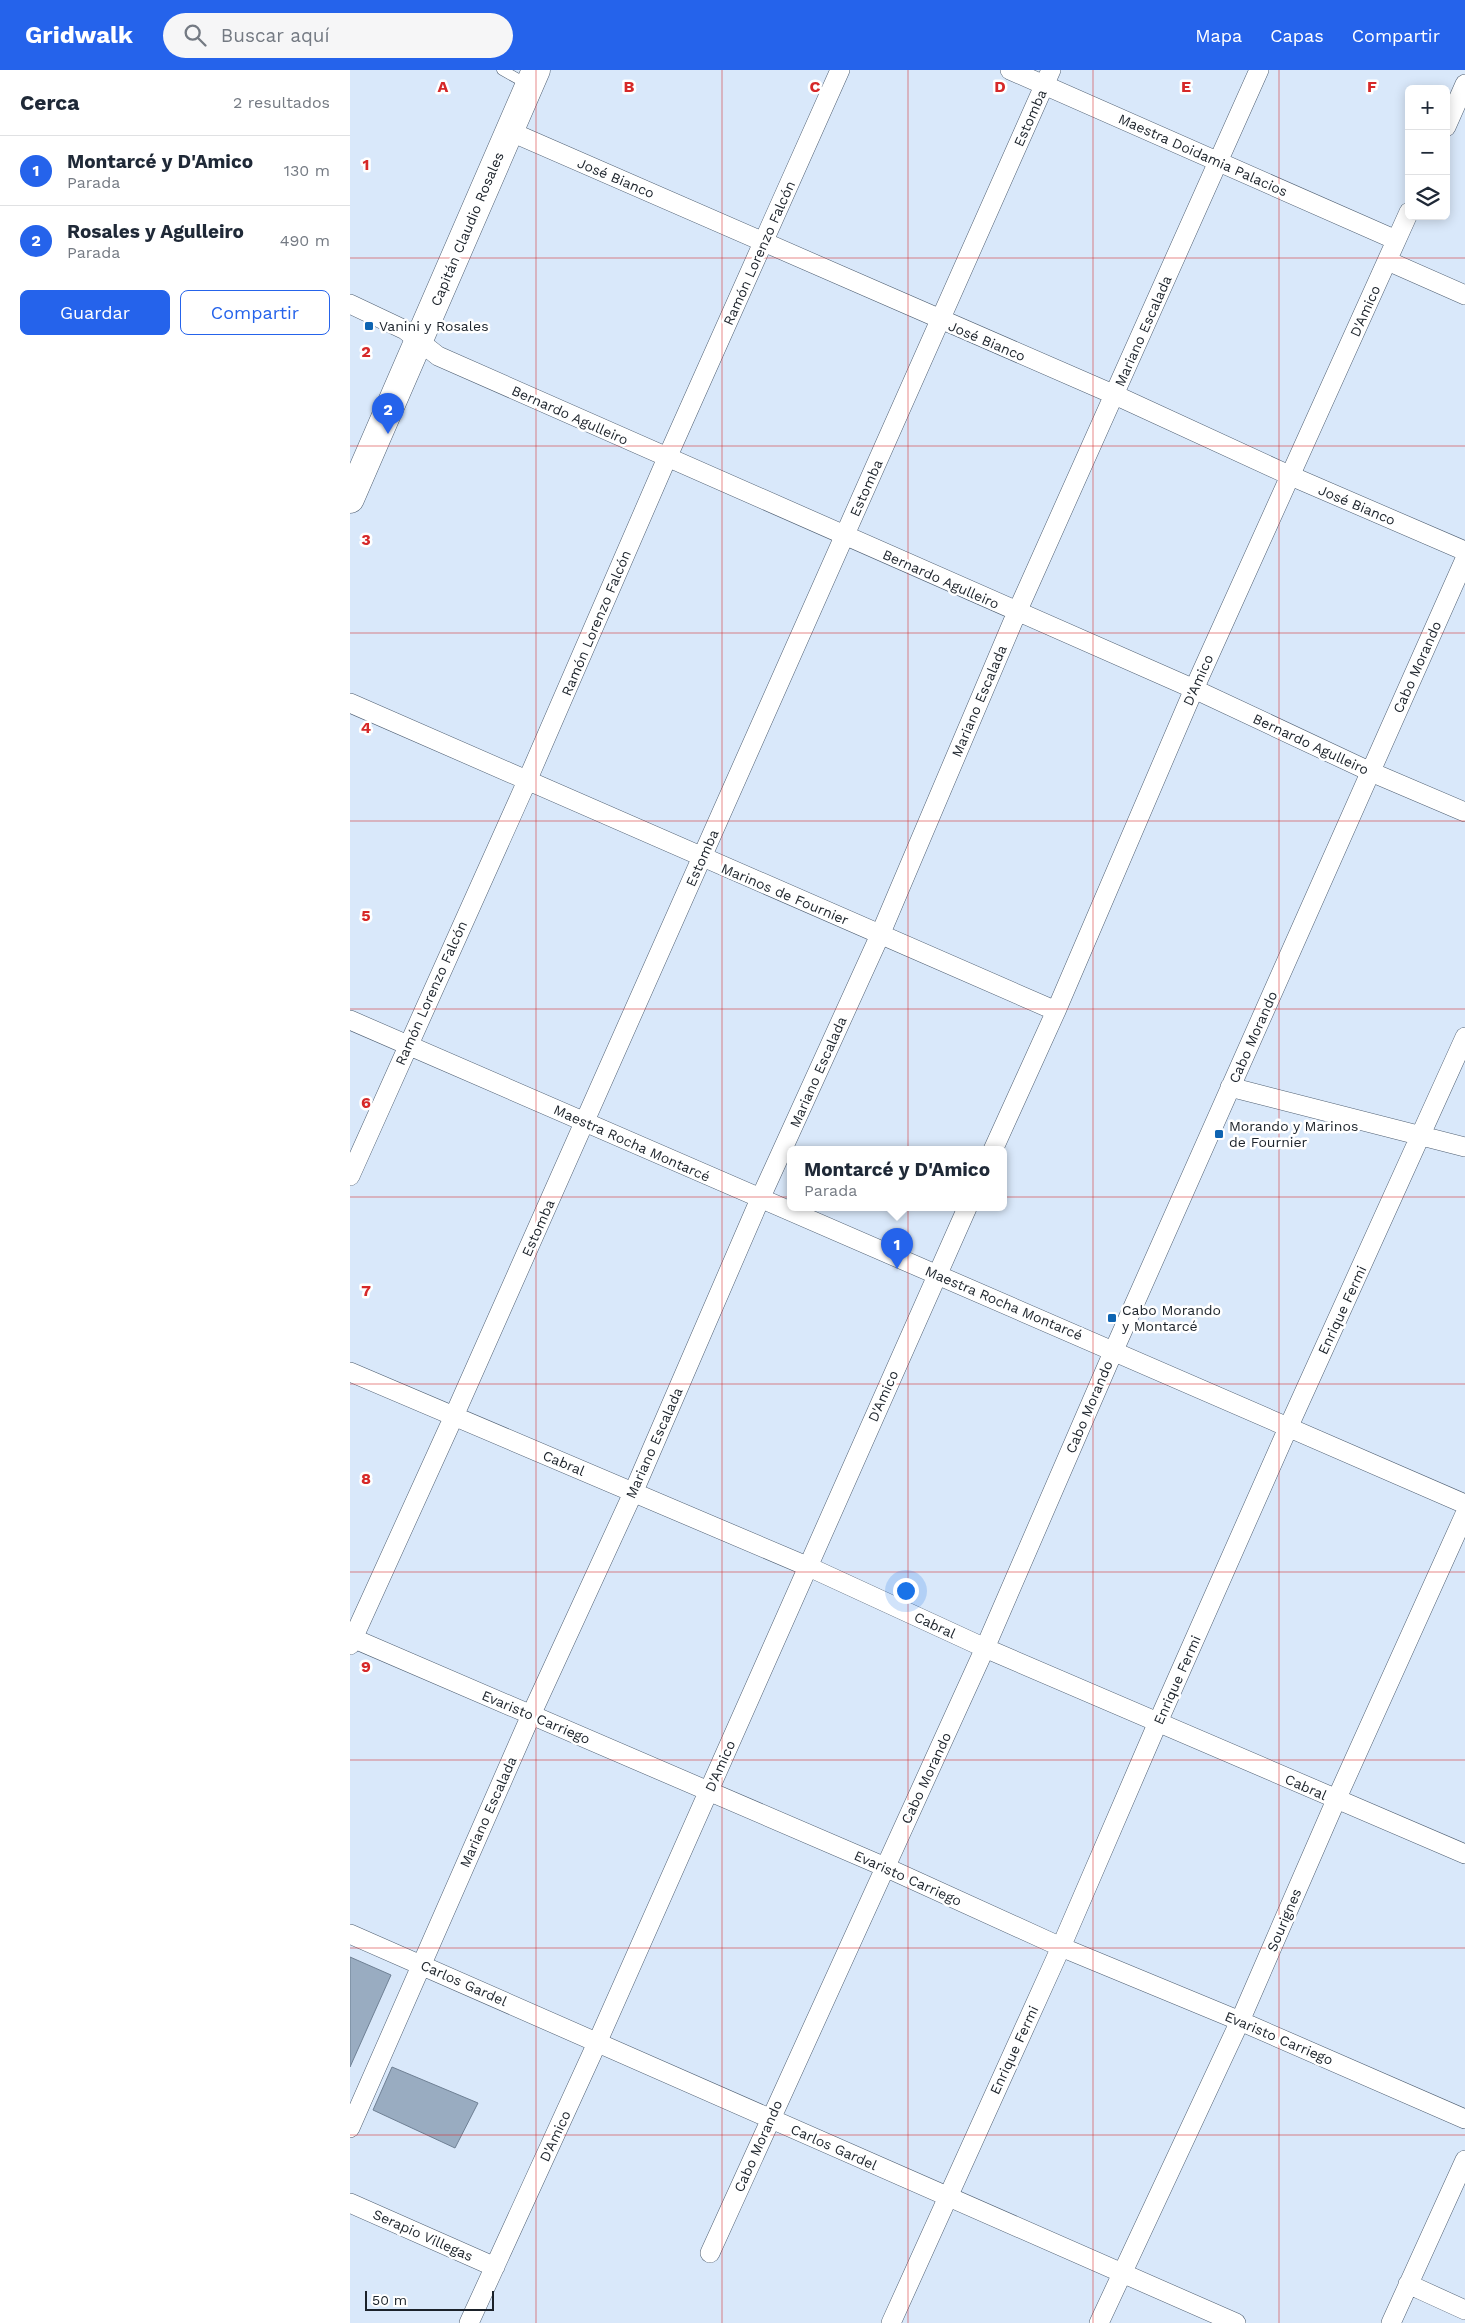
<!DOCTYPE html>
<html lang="es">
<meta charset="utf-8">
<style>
body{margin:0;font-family:"Work Sans",sans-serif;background:#f6f6f7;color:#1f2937}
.controls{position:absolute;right:15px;top:15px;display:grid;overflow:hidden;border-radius:8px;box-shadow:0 2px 12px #0003}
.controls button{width:45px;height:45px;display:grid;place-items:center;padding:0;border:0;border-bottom:1px solid #e0e1e3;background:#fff;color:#1f2937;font:25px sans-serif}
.scale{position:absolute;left:15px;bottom:12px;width:129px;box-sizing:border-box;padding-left:5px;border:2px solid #1b222a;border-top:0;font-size:14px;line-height:18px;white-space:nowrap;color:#1b222a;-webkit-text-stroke:4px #fff;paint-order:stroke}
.you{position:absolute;left:555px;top:1520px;width:18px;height:18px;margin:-12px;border:4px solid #fff;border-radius:50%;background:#1a73e8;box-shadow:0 0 0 8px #1a73e833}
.badge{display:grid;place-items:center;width:32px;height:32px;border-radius:50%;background:#2563eb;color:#fff;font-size:16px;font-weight:700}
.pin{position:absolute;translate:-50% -41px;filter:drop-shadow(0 1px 2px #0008)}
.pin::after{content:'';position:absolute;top:26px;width:18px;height:15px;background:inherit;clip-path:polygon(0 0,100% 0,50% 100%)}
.popup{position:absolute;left:437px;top:1076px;width:220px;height:65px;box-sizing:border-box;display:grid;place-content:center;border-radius:8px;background:#fff;filter:drop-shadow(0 1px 4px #0005);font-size:16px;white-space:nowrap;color:#747a83}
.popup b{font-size:19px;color:#1f2937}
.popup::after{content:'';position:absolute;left:50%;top:100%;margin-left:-10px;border:10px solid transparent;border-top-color:#fff}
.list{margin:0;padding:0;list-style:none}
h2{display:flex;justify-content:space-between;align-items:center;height:65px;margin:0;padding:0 20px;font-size:21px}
h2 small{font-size:16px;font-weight:400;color:#747a83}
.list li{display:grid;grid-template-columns:32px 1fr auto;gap:15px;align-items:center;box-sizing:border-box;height:70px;padding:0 20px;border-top:1px solid #e0e1e3}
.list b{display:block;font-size:19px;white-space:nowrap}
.list p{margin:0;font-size:16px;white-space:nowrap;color:#747a83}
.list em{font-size:16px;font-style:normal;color:#747a83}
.actions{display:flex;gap:10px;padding:15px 20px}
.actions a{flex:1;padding:11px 0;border:1px solid #2563eb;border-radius:8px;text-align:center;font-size:18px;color:#2563eb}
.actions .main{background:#2563eb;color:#fff}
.icon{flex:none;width:28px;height:28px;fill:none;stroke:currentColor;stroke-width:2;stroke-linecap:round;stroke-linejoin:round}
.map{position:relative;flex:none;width:1115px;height:2253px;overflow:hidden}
header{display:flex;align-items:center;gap:30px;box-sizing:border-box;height:70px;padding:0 25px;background:#2563eb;color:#fff}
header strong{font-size:24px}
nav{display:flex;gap:28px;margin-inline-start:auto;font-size:18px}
.search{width:350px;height:45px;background:#f6f6f7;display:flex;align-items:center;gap:12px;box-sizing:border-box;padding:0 18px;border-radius:28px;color:#747a83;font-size:19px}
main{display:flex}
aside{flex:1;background:#fff}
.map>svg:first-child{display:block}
.building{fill:#99acc1;stroke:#6f8094}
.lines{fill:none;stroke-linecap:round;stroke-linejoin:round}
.lane-casing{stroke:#4e5e71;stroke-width:11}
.street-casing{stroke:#4e5e71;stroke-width:20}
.secondary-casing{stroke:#4e5e71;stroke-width:29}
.lane{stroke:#fff;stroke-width:10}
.street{stroke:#fff;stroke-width:19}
.secondary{stroke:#fff;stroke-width:28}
.grid{fill:none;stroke:#d62828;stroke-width:1;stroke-opacity:0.55}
.poi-dot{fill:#0e64b2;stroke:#fff;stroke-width:2}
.labels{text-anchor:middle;stroke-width:5;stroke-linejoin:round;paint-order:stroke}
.street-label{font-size:14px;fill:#1b222a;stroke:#fff}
.poi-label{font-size:14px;fill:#1b222a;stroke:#fff;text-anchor:start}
.grid-label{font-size:16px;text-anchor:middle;font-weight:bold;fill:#d62828;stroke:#fff;stroke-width:5;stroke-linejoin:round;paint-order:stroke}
</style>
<header>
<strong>Gridwalk</strong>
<div class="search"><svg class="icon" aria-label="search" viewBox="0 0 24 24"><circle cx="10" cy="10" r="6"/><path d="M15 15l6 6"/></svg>Buscar aquí</div>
<nav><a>Mapa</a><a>Capas</a><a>Compartir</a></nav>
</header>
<main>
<aside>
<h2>Cerca<small>2 resultados</small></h2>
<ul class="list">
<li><span class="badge">1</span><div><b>Montarcé y D'Amico</b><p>Parada</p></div><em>130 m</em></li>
<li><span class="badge">2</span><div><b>Rosales y Agulleiro</b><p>Parada</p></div><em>490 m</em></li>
</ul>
<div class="actions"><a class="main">Guardar</a><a>Compartir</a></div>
</aside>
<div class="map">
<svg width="1115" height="2253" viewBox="0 0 1115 2253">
<rect width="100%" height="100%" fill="#d9e8fa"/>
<path class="building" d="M0,1887L41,1905L0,1997Z
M42,1997L128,2033L105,2078L23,2040Z"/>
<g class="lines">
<defs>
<path id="lane" d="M152,0L179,15"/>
<path id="street" d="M660,0L1046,170
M1096,57L1115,14
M159,61L765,325L941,406L1115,481
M1038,191L1115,225
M0,234L55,260L88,286L844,619L1021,702L1115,742
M0,633L706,941
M0,950L1115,1434
M880,1017L1115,1077
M643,1080L706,941L844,619L1059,142
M0,1106L177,711L317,388L490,0
M0,1302L459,1497L635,1578L1115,1784
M0,1567L535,1797L711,1877L890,1951L1115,2049
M0,1575L104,1346L701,0
M0,1864L886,2253
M0,2058L181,1645L283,1423L410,1129L530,865L667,542L909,0
M0,2133L145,2197
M360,2183L635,1578L764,1280L1115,489
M1058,2214L1115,2240
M119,2253L247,1973L617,1138
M541,2253L711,1877L808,1652L938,1358L1115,967
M749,2253L890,1951L986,1730L1115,1444
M1041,2253L1115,2090"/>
<path id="secondary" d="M0,429L186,0"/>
</defs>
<use href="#lane" class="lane-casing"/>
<use href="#street" class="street-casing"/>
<use href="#secondary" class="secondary-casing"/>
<use href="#lane" class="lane"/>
<use href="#street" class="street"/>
<use href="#secondary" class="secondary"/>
</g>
<path class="grid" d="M186,0V2253M372,0V2253M558,0V2253M743,0V2253M929,0V2253M0,188H1115M0,376H1115M0,563H1115M0,751H1115M0,939H1115M0,1127H1115M0,1314H1115M0,1502H1115M0,1690H1115M0,1878H1115M0,2065H1115"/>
<g class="poi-dot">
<rect x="14" y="251" width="10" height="10" rx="2.5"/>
<rect x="864" y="1059" width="10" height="10" rx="2.5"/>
<rect x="757" y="1243" width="10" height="10" rx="2.5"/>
</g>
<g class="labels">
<g class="street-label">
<text transform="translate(680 48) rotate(-66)" y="5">Estomba</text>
<text transform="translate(853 85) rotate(24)" y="5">Maestra Doidamia Palacios</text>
<text transform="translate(266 108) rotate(23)" y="5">José Bianco</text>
<text transform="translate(117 159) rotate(-67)" y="5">Capitán Claudio Rosales</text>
<text transform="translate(409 183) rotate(-66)" y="5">Ramón Lorenzo Falcón</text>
<text transform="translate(1015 241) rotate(-66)" y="5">D'Amico</text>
<text transform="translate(793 261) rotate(-66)" y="5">Mariano Escalada</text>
<text transform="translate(637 271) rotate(23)" y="5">José Bianco</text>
<text transform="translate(220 345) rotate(24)" y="5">Bernardo Agulleiro</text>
<text transform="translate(516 418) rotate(-66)" y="5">Estomba</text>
<text transform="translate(1007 435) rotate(23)" y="5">José Bianco</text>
<text transform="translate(591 509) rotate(24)" y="5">Bernardo Agulleiro</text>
<text transform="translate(246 553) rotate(-67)" y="5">Ramón Lorenzo Falcón</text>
<text transform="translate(1067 597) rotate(-66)" y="5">Cabo Morando</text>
<text transform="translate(848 610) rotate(-66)" y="5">D'Amico</text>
<text transform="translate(629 631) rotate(-67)" y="5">Mariano Escalada</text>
<text transform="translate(961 674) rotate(25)" y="5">Bernardo Agulleiro</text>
<text transform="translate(352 788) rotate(-66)" y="5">Estomba</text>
<text transform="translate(435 824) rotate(23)" y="5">Marinos de Fournier</text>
<text transform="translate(81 923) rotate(-66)" y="5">Ramón Lorenzo Falcón</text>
<text transform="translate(903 967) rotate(-66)" y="5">Cabo Morando</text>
<text transform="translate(468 1002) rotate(-66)" y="5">Mariano Escalada</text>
<text transform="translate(282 1073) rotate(24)" y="5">Maestra Rocha Montarcé</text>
<text transform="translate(188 1158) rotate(-66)" y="5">Estomba</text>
<text transform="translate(654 1233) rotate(23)" y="5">Maestra Rocha Montarcé</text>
<text transform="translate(992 1240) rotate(-65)" y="5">Enrique Fermi</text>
<text transform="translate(533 1326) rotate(-66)" y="5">D'Amico</text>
<text transform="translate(739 1337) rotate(-67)" y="5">Cabo Morando</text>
<text transform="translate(304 1373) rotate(-66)" y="5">Mariano Escalada</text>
<text transform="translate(214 1393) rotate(23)" y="5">Cabral</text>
<text transform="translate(585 1555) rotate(25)" y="5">Cabral</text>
<text transform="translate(827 1610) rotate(-66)" y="5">Enrique Fermi</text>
<text transform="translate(186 1647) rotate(23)" y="5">Evaristo Carriego</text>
<text transform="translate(370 1696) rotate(-66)" y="5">D'Amico</text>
<text transform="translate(576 1708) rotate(-65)" y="5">Cabo Morando</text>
<text transform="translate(956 1717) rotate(24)" y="5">Cabral</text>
<text transform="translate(138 1742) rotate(-66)" y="5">Mariano Escalada</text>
<text transform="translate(558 1808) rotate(24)" y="5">Evaristo Carriego</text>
<text transform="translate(934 1850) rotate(-67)" y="5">Sourignes</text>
<text transform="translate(114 1913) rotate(24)" y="5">Carlos Gardel</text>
<text transform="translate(929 1968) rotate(23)" y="5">Evaristo Carriego</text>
<text transform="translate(664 1980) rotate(-65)" y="5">Enrique Fermi</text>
<text transform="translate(205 2066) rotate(-65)" y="5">D'Amico</text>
<text transform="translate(408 2076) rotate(-66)" y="5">Cabo Morando</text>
<text transform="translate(484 2077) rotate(24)" y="5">Carlos Gardel</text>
<text transform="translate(73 2165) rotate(24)" y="5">Serapio Villegas</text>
</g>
<g class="poi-label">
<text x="29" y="261">Vanini y Rosales</text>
<text x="879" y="1061">Morando y Marinos<tspan x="879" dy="16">de Fournier</tspan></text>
<text x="772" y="1245">Cabo Morando<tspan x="772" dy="16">y Montarcé</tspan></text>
</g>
</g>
<g class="grid-label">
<text x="93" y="22">A</text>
<text x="279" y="22">B</text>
<text x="465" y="22">C</text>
<text x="650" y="22">D</text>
<text x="836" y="22">E</text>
<text x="1022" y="22">F</text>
<text x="16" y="100">1</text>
<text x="16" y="287">2</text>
<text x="16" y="475">3</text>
<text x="16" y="663">4</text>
<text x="16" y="851">5</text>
<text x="16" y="1038">6</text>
<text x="16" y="1226">7</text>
<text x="16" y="1414">8</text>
<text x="16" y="1602">9</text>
</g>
</svg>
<div class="controls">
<button>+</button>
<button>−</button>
<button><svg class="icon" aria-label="layers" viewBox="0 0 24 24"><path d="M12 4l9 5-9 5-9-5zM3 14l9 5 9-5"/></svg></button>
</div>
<div class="scale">50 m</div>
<div class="you"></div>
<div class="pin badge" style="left:547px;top:1199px">1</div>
<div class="popup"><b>Montarcé y D'Amico</b>Parada</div>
<div class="pin badge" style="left:38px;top:364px">2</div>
</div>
</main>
